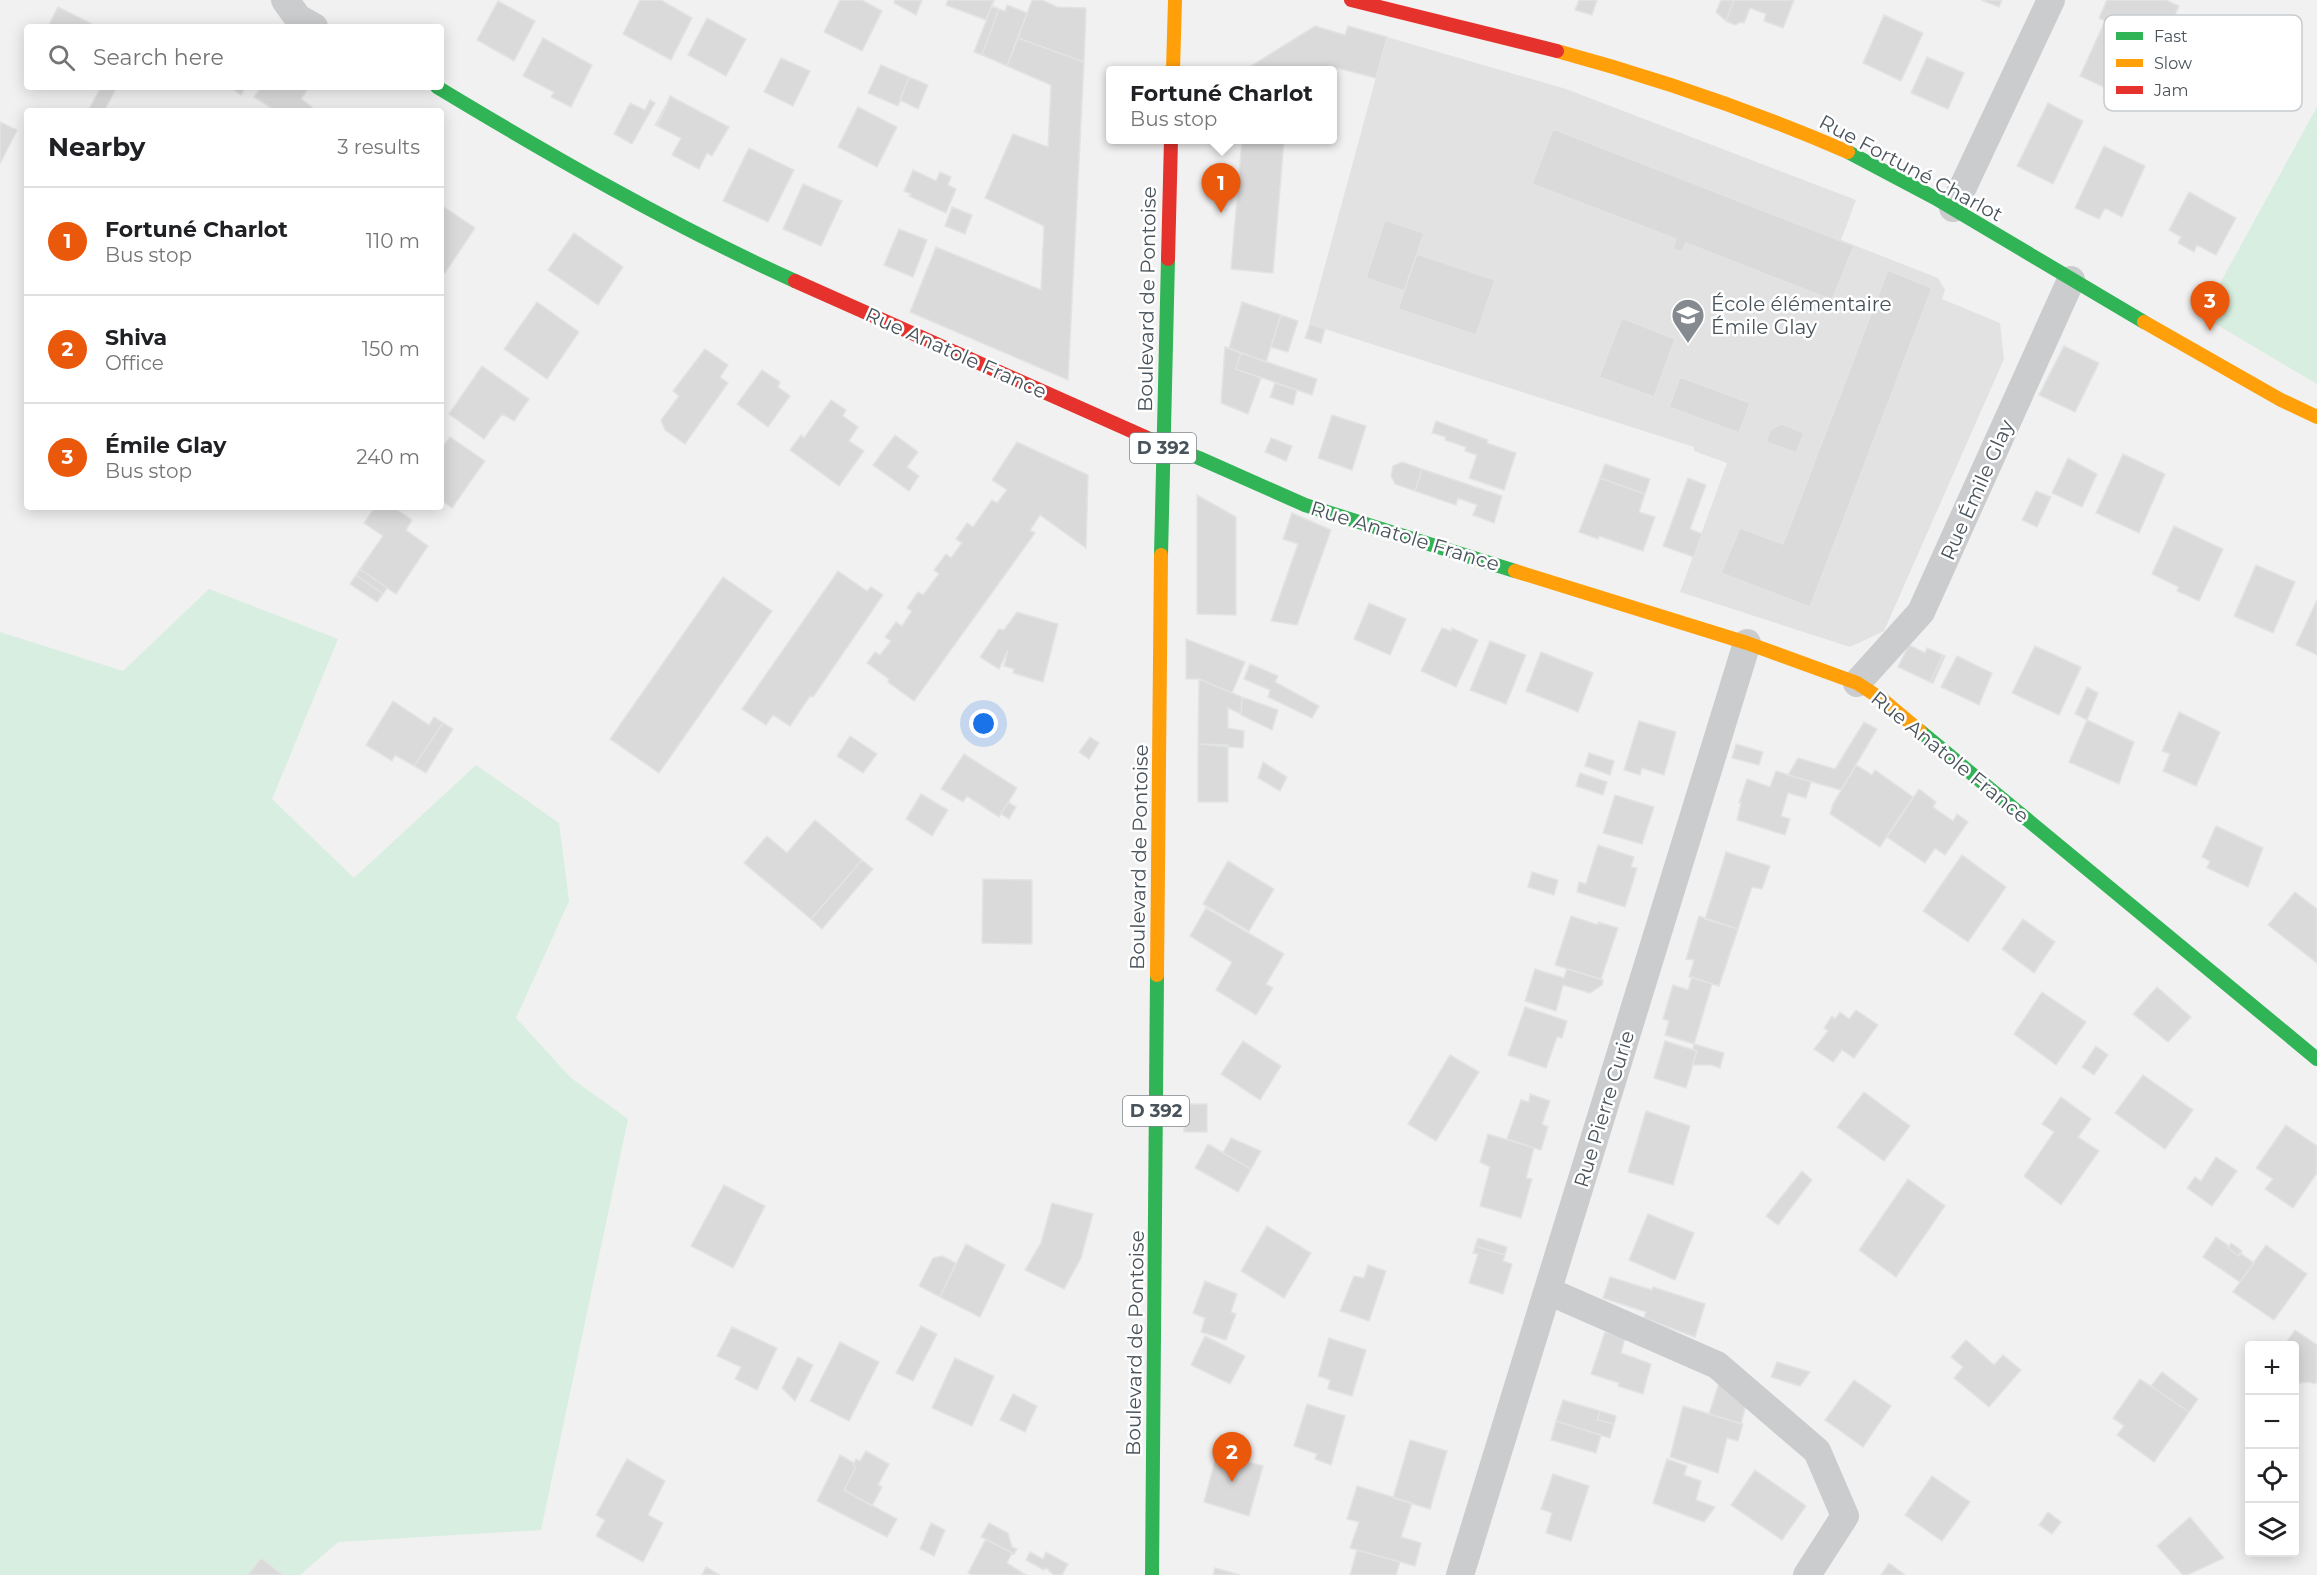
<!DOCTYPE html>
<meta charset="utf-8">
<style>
body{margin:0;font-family:Montserrat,sans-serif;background:#f6f6f6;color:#202124}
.controls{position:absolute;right:18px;bottom:18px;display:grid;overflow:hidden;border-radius:6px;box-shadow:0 3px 15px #0003}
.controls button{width:54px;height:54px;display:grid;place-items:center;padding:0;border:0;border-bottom:2px solid #e0e0e0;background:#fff;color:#202124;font:30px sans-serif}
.you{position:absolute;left:984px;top:724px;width:21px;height:21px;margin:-15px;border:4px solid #fff;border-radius:50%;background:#1a73e8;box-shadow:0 0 0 9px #1a73e833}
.badge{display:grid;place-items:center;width:39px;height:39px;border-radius:50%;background:#ea580c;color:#fff;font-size:20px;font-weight:700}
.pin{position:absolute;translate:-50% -50px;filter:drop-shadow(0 2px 3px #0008)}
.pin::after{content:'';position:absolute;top:32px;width:21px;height:18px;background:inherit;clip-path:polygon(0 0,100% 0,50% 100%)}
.popup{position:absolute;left:1106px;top:66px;width:231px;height:78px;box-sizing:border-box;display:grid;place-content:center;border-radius:6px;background:#fff;filter:drop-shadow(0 2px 4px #0005);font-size:20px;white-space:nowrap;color:#757577}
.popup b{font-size:22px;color:#202124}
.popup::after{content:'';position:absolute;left:50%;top:100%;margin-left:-12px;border:12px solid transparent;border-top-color:#fff}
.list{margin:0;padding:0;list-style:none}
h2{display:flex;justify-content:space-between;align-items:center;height:78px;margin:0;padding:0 24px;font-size:26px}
h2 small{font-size:20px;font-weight:400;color:#757577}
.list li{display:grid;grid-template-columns:39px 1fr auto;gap:18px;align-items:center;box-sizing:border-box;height:108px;padding:0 24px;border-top:2px solid #e0e0e0}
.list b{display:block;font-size:22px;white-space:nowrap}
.list p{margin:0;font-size:20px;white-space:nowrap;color:#757577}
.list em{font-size:20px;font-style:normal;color:#757577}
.icon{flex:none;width:33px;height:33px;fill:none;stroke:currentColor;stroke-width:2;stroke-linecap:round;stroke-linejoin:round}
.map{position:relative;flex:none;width:2317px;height:1575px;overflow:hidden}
.search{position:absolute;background:#fff;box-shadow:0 3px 15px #0003;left:24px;top:24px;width:420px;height:66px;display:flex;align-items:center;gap:15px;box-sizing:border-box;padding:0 21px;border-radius:6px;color:#757577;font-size:22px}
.panel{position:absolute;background:#fff;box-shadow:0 3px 15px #0003;left:24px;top:108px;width:420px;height:402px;border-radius:6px}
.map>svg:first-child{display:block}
.education{fill:#e3e2e2}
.green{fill:#d7eee0}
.building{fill:#dadadb;stroke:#e2e3e3;stroke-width:1.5}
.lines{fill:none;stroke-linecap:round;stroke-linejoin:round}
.street{stroke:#cbccce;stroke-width:28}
.fast{stroke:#30b455;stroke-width:14}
.slow{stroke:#ff9f0a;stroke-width:14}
.jam{stroke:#e5322d;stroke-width:14}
.labels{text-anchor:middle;stroke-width:5;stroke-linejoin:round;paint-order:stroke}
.shield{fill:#fff;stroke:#80878c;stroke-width:1.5}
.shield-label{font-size:18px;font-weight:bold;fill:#49535b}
.street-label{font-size:20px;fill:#49535b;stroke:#fff}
.poi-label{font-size:20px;fill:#49535b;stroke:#fff;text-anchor:start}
.key{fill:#fff;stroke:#c8cbce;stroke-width:1.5}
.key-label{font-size:16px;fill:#49535b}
</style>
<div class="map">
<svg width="2317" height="1575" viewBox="0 0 2317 1575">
<rect width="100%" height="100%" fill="#f1f1f1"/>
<path class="education" d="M1387,37L1566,89L1856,200L1841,240L1938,278L1945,290L1942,299L2000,323L2004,359L1884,631L1850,647L1680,592L1727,463L1694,451V447L1309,324Z"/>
<path class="green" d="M2317,107V384L2202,316Z
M209,589L338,639L272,799L354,878L476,765L559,823L569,901L516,1018L571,1078L628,1119L541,1530L338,1542L300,1575H0V632L123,671Z"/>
<path class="building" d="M640,0H661L692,18L671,60L623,34Z
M840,0H862L882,11L862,51L824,32Z
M895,0H922L916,15L894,3Z
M948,0H994L986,20L946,5Z
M1032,0H1042L1057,7L1086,8L1084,62L1018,38Z
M1579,0H1597L1592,15L1575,10Z
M1721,0H1734L1726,21L1716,12Z
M1734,0H1794L1783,28L1764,21L1766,14L1750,8L1744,23L1741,22L1735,25L1726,21Z
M1981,0H2002L1999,7Z
M2107,0H2166L2179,6L2161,46L2099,18Z
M498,1L535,21L514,61L477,40Z
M1007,5L1027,13L1007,66L982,55L999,9L1005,11Z
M992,6L999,9L982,55L974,52Z
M58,7L98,27H48Z
M1884,15L1923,33L1901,81L1863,63Z
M707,18L746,39L726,76L688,55Z
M2105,21L2167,49L2142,105L2080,76Z
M1315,26L1345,35L1348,26L1387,37L1376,78L1337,68L1335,76H1332V70L1305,69L1303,70H1247L1248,68Z
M543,38L592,65L571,107L551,97L554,92L523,76Z
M1018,38L1084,62L1068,380L910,312L936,247L1041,290L1044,226L985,198L1013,134L1048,147L1051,85L1007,66Z
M1927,57L1964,73L1948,109L1911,93Z
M781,58L810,71L793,106L764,92Z
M881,65L909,77L898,106L868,93Z
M909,77L928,85L918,109L900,100Z
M101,87H117L104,111H88Z
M229,87H246L241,95Z
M261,87H309L301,99L312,107L309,111H276L254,97Z
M670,96L729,127L712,156L707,153L699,169L672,155L681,138L657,126Z
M650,100L655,103L632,144L614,134L630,103L645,110Z
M668,101L657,126L655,125Z
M2048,103L2083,121L2053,184L2017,166Z
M858,107L897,127L877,167L838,147Z
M0,122L17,130L0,164Z
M1553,129L1854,246L1832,300L1686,243L1681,252L1673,249L1676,239L1532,184Z
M1242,140H1284L1273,273L1231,269Z
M2104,146L2145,166L2122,217L2105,208L2099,219L2075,208Z
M749,148L794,170L768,222L723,201Z
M913,170L936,181L940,172L951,177L948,185L956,189L946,213L909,196L911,194L904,191Z
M803,184L842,201L821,246L783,229Z
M2189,192L2236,218L2216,255L2197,245L2194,252L2178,243L2181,237L2169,230Z
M441,205L475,228L445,273L441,270Z
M952,207L972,215L965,234L945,226Z
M1385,220L1424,233L1404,291L1366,278Z
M899,229L927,240L913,277L884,265Z
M574,233L623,267L598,305L548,270Z
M1417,254L1495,280L1476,335L1398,309Z
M1888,270L1932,288L1810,607L1721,573L1740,528L1783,544Z
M537,302L579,332L547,379L504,349Z
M1242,302L1281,315L1266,362L1229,348Z
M1281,315L1298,321L1288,352L1271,347Z
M1622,318L1675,339L1654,397L1599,377Z
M1310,324L1325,329L1321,343L1305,338Z
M2064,346L2099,363L2075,412L2039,395Z
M1225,347L1241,353L1236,369L1261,378L1248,414L1221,403Z
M705,349L728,365L720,377L728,383L685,444L665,430L661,420L679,396L673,391Z
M1241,353L1317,379L1312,395L1236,369Z
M482,366L529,399L514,421L502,414L484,439L449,414Z
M762,370L780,382L778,387L790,396L768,427L737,404Z
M1680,377L1750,403L1739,433L1669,407Z
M1275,383L1297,390L1293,405L1270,397Z
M831,400L846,410L843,416L858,427L849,441L864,451L839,486L790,450L801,435L804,438Z
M1332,415L1366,426L1352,470L1318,458Z
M1436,421L1488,440L1487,443L1516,453L1504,490L1469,478L1477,455L1465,451L1466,447L1445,440L1446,437L1432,433Z
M1782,424L1804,433L1796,453L1766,442L1770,430Z
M895,435L918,452L907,467L919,476L909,491L873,465Z
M450,437L485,461L452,508L441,500V449Z
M1271,438L1292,446L1286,461L1265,452Z
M1017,442L1088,475L1086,548L1040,515L1030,530L1035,533L914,701L888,682L889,679L867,663L875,652L880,655L891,641L885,637L896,622L902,626L912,611L907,608L918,592L923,595L939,574L934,570L946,554L951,558L962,543L956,539L967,523L973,527L992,500L997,503L1007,490L992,480Z
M2123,454L2165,474L2139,533L2096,513Z
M2068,458L2097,474L2082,507L2052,493Z
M1402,462L1422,469L1415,491L1395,484L1391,476L1393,466Z
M1605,464L1650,479L1645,494L1600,478Z
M1422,469L1502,496L1494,523L1473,515L1477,505L1458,498L1456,505L1415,491Z
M1600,478L1645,494L1639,512L1655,517L1643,551L1599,536L1598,539L1579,532Z
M1688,478L1706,485L1690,529L1702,534L1694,557L1663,546Z
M2036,491L2051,497L2037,527L2022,520Z
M1197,495L1236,517V615L1197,614Z
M375,507H393L412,520L406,530L428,546L396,594L360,569L383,536L364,523Z
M1292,513L1331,530L1297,625L1271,621L1298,544L1283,539Z
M2174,526L2223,549L2199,601L2177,591L2179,587L2152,574Z
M2256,565L2295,582L2273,633L2234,616Z
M360,569L387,588L383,594L356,575Z
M838,571L867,591L871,587L883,595L813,697L810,696L790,726L773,715L766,725L742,709Z
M356,575L383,594L377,602L350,584Z
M723,577L772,611L659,773L610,739Z
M2317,600V655L2296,645Z
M1369,603L1406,619L1390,655L1354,639Z
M1017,612L1058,624L1043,682L1013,673L1014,669L1004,666L1008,650L999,669L980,657L999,629L1004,630Z
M1442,628L1451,631L1452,628L1478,640L1456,687L1421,671Z
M1186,639L1245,662L1232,693L1199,679H1186Z
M1490,641L1526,655L1506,704L1470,690Z
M1909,645L1925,653L1927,648L1943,655L1930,682L1898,667Z
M2035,646L2081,667L2059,715L2012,693Z
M1541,652L1593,673L1578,712L1526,691Z
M1943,655L1945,656L1933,683L1930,682Z
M1957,656L1992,673L1979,705L1941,687Z
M1250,664L1278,676L1275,682L1319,706L1312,718L1268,697L1270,690L1244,679Z
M1199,679L1242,697L1241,714L1228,708V728L1244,731L1243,748L1198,744Z
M2087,687L2098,693L2087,720L2075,714Z
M1242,697L1278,710L1272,730L1241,715Z
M393,701L429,725L434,717L443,723L414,766L395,755L392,761L366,745Z
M2179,712L2220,732L2196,786L2163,771L2170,754L2162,751Z
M2087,720L2134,742L2119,784L2069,762Z
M1639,721L1676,732L1664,775L1642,768L1640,775L1624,770Z
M1864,722L1877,729L1841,790L1788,775L1798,758L1835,769Z
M443,723L453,729L426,773L414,766Z
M850,736L877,754L863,773L837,756Z
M1090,737L1099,743L1089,759L1079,752Z
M1198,744L1228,745V802H1198Z
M1736,744L1763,752L1759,765L1732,758Z
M1589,753L1614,761L1610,775L1585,766Z
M964,754L1017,788L999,817L967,796L963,802L941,789Z
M1263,762L1287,777L1280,791L1258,778Z
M1856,765L1872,775L1875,770L1913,797L1880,847L1830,814L1833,804Z
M1776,771L1811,782L1806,798L1788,793L1781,816L1790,819L1785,835L1737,820L1741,803H1739L1747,779L1770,787Z
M1580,773L1607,782L1603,795L1576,786Z
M1919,789L1936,802L1933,807L1953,821L1957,814L1968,822L1945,855L1935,848L1925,863L1887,837Z
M921,794L948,810L932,836L906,819Z
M1615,795L1654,807L1642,844L1603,833Z
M1008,802L1016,807L1009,819L1001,814Z
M815,820L862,860L811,919L744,863L767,836L787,853Z
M2216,826L2263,848L2248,887L2207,868L2210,861L2202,857Z
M1598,845L1634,857L1631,867L1637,868L1625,907L1577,892L1579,882L1586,884Z
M1726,852L1770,866L1762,889L1752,887L1738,929L1705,919Z
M1962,855L2006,887L1968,942L1923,911Z
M862,860L873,869L822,929L811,919Z
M1228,861L1274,889L1249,931L1203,904Z
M1532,872L1558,880L1554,895L1528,887Z
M983,879L1032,880V944L982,943Z
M2295,892L2317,909V963L2268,925Z
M1206,908L1284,954L1266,984L1273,988L1256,1015L1216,990L1232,962L1190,936Z
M1571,916L1598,925V922L1618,928L1601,979L1555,965Z
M1699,916L1738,929L1719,986L1689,977L1694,960L1686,959Z
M2023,919L2055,942L2034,973L2002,949Z
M1535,969L1564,978L1567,969L1603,980L1602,985L1590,993L1563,985L1556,1011L1525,1001Z
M1692,977L1712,984L1694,1044L1665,1035L1669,1021L1663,1019L1673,985L1688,990Z
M2157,987L2191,1017L2168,1042L2133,1014Z
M2042,992L2086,1022L2056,1065L2014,1034Z
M1525,1007L1567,1021L1562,1038L1557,1037L1546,1068L1508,1055Z
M1856,1010L1878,1025L1854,1058L1842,1050L1833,1062L1814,1049L1828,1031L1824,1028L1832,1016L1835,1019L1840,1012L1849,1019Z
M1243,1041L1281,1066L1260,1100L1221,1074Z
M1665,1041L1697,1051L1686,1088L1654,1078Z
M1694,1044L1724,1053L1720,1068L1711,1065H1692L1697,1051L1693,1049Z
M2096,1046L2108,1055L2094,1075L2082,1067Z
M1450,1055L1479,1072L1436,1141L1408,1124Z
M2143,1075L2193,1110L2165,1149L2115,1113Z
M1864,1092L1910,1126L1884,1161L1837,1127Z
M1530,1094L1550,1101L1542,1124L1548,1127L1541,1150L1507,1139L1521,1100L1529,1102Z
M2061,1097L2091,1119L2078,1137L2099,1151L2061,1205L2024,1176L2054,1132L2042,1124Z
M1185,1104H1207V1132H1184Z
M1646,1111L1690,1126L1673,1185L1628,1172Z
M2286,1125L2317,1146V1173L2293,1208L2265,1189L2273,1179L2256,1168Z
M1488,1134L1534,1148L1526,1178L1532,1179L1521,1218L1480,1206L1490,1167L1480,1162Z
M1231,1138L1261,1151L1251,1169L1223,1153Z
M1208,1144L1251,1169L1238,1192L1195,1168Z
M2216,1157L2237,1171L2212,1206L2187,1188L2195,1177L2201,1181Z
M1802,1171L1812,1180L1778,1225L1766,1216Z
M1908,1179L1945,1206L1896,1277L1859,1250Z
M724,1185L765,1206L733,1268L691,1246Z
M1052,1203L1093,1214L1081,1258L1064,1289L1025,1270L1041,1243Z
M1648,1214L1694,1233L1675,1280L1629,1260Z
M1267,1226L1311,1253L1284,1298L1241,1271Z
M2216,1237L2229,1246L2228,1248L2239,1256L2240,1253L2254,1263L2240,1282L2203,1257Z
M1478,1238L1507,1247L1505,1255L1475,1246Z
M2231,1243L2242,1251L2239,1256L2228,1248Z
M966,1244L1005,1265L980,1317L940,1297Z
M2266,1245L2307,1274L2274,1320L2233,1292Z
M1475,1246L1505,1255L1503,1261L1512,1264L1503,1294L1469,1283L1478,1254L1473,1253Z
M942,1256L956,1263L940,1297L919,1286L933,1258Z
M1368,1265L1386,1271L1369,1321L1340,1311L1354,1276L1364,1278Z
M1610,1277L1652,1290L1653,1287L1705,1304L1695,1337L1644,1318L1646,1312L1603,1298Z
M1205,1281L1237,1294L1231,1312L1236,1314L1226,1340L1201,1332L1205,1318L1193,1313Z
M921,1326L937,1334L913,1381L896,1373Z
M732,1327L777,1348L757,1390L735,1379L741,1367L717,1356Z
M2295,1330L2317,1345V1382L2314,1384L2310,1382L2299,1383L2294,1389V1346H2284Z
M1605,1332L1625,1338L1621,1353L1651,1364L1643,1394L1618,1386L1619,1383L1591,1374Z
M1205,1336L1245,1356L1230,1384L1191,1365Z
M1329,1338L1366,1350L1352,1396L1328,1389L1330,1380L1318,1376Z
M1966,1340L1994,1365L2003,1355L2021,1370L1989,1407L1954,1378L1963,1367L1951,1357Z
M840,1342L879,1362L849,1421L810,1401Z
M798,1357L813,1365L795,1401L782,1388Z
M955,1358L994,1376L972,1426L932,1408Z
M1777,1362L1810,1372L1800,1386L1771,1377Z
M2162,1372L2198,1399L2189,1412L2151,1386Z
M2140,1379L2189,1412L2154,1462L2117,1435L2124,1426L2113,1418Z
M1854,1380L1891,1406L1863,1447L1825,1420Z
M1719,1383L1747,1401L1741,1424L1709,1414Z
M1013,1394L1037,1406L1025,1432L1000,1420Z
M1563,1400L1600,1411L1597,1420L1614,1424L1610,1438L1556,1421Z
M1307,1404L1345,1416L1331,1465L1315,1459L1317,1454L1294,1446Z
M1683,1406L1743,1424L1738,1441L1727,1438L1718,1473L1670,1457Z
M1600,1411L1616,1416L1614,1424L1597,1420Z
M1556,1421L1601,1435L1596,1453L1551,1440Z
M1410,1440L1447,1451L1430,1509L1393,1498Z
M866,1451L889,1464L878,1485L882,1487L872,1506L844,1490L856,1467L853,1465L856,1459L860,1461Z
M1217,1453L1263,1466L1249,1516L1204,1502Z
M840,1455L854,1463L853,1465L856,1467L844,1490L897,1519L887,1537L817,1501Z
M627,1459L665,1481L648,1515L663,1523L643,1562L596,1536L605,1520L596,1515Z
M1667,1459L1687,1466L1684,1475L1701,1481L1696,1500L1715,1507L1704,1522L1653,1503Z
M1755,1470L1806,1506L1782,1540L1731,1505Z
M1553,1474L1589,1486L1571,1541L1546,1533L1552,1513L1541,1509Z
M1932,1476L1970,1502L1942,1541L1905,1515Z
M1357,1486L1412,1503L1401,1537L1421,1543L1415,1566L1350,1548L1359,1522L1347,1519Z
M2048,1512L2061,1522L2052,1534L2039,1525Z
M2190,1517L2224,1558L2187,1575H2183L2157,1546Z
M931,1523L945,1530L934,1556L920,1549Z
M989,1523L1008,1533L1012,1547L1017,1549L1014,1554L981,1537Z
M986,1539L1012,1553L1007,1563L1026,1575H972L968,1573Z
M1357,1550L1400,1562L1396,1575H1350Z
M1030,1552L1043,1559L1046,1552L1068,1564L1062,1575H1054L1046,1568L1044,1570L1026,1560Z
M261,1558L283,1575H248Z
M1889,1563L1905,1575H1881Z
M706,1567L720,1575H702Z
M1215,1568L1240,1575H1213Z"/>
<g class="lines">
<path class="street" d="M285,0L298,18L314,27
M1953,208L2051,0
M1857,683L1921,612L2071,280
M1548,1291L1717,1365L1817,1451L1845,1516L1807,1575
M1460,1575L1747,643"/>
<path class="fast" d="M437,87C553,157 671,225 795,281
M1848,152L1935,198L2144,322
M1145,437L1199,458L1305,505L1515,571
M1161,555L1168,259
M1920,731L2317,1059
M1152,1575L1157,975"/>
<path class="slow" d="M1557,51C1657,78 1753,111 1848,152
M1173,70L1175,0
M2144,322L2281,400L2317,417
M1515,571L1747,643L1857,683L1883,700L1920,731
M1157,975L1161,555"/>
<path class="jam" d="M1351,0L1557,51
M1168,259L1171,140
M795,281L1145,437"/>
</g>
<defs>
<symbol id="school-pin" viewBox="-11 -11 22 30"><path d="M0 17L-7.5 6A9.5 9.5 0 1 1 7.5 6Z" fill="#848a90" stroke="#fff"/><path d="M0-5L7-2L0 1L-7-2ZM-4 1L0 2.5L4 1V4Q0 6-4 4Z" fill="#fff"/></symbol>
</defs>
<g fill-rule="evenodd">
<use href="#school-pin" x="1669" y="296" width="38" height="52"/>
</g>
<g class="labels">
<g class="shield">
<rect x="1130" y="433" width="66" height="30" rx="4.5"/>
<rect x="1123" y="1096" width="66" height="30" rx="4.5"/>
</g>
<g class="shield-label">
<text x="1163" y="454">D 392</text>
<text x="1156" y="1117">D 392</text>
</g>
<g class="street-label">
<text transform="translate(1911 168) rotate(28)" y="7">Rue Fortuné Charlot</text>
<text transform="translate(1147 299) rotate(-89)" y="7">Boulevard de Pontoise</text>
<text transform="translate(956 353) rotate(24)" y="7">Rue Anatole France</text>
<text transform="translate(1977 490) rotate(-66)" y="7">Rue Émile Glay</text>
<text transform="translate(1405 536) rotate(17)" y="7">Rue Anatole France</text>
<text transform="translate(1950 757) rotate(39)" y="7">Rue Anatole France</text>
<text transform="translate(1139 857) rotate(-89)" y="7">Boulevard de Pontoise</text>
<text transform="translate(1604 1109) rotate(-73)" y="7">Rue Pierre Curie</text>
<text transform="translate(1135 1343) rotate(-89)" y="7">Boulevard de Pontoise</text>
</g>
<g class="poi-label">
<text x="1711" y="311">École élémentaire<tspan x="1711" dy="23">Émile Glay</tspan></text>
</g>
</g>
<rect x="2104" y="15" width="198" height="96" rx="9" class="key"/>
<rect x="2116" y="32" width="27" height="8" fill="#30b455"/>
<rect x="2116" y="59" width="27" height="8" fill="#ff9f0a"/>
<rect x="2116" y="86" width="27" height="8" fill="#e5322d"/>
<g class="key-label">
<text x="2154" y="42">Fast</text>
<text x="2154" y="69">Slow</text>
<text x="2154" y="96">Jam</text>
</g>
</svg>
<div class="controls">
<button>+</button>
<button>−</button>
<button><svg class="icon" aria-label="locate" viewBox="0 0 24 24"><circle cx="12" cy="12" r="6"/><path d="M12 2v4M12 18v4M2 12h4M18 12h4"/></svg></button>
<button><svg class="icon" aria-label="layers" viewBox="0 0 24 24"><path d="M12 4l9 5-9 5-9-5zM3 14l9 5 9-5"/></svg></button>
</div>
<div class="you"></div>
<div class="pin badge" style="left:1221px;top:213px">1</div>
<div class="popup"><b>Fortuné Charlot</b>Bus stop</div>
<div class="pin badge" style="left:1232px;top:1482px">2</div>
<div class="pin badge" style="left:2210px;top:331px">3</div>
<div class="search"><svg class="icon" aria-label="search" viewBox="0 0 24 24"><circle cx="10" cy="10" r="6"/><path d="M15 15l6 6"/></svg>Search here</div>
<section class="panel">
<h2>Nearby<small>3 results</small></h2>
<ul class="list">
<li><span class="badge">1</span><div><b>Fortuné Charlot</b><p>Bus stop</p></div><em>110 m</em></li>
<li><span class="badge">2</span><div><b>Shiva</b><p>Office</p></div><em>150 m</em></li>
<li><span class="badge">3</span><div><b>Émile Glay</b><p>Bus stop</p></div><em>240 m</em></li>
</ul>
</section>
</div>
